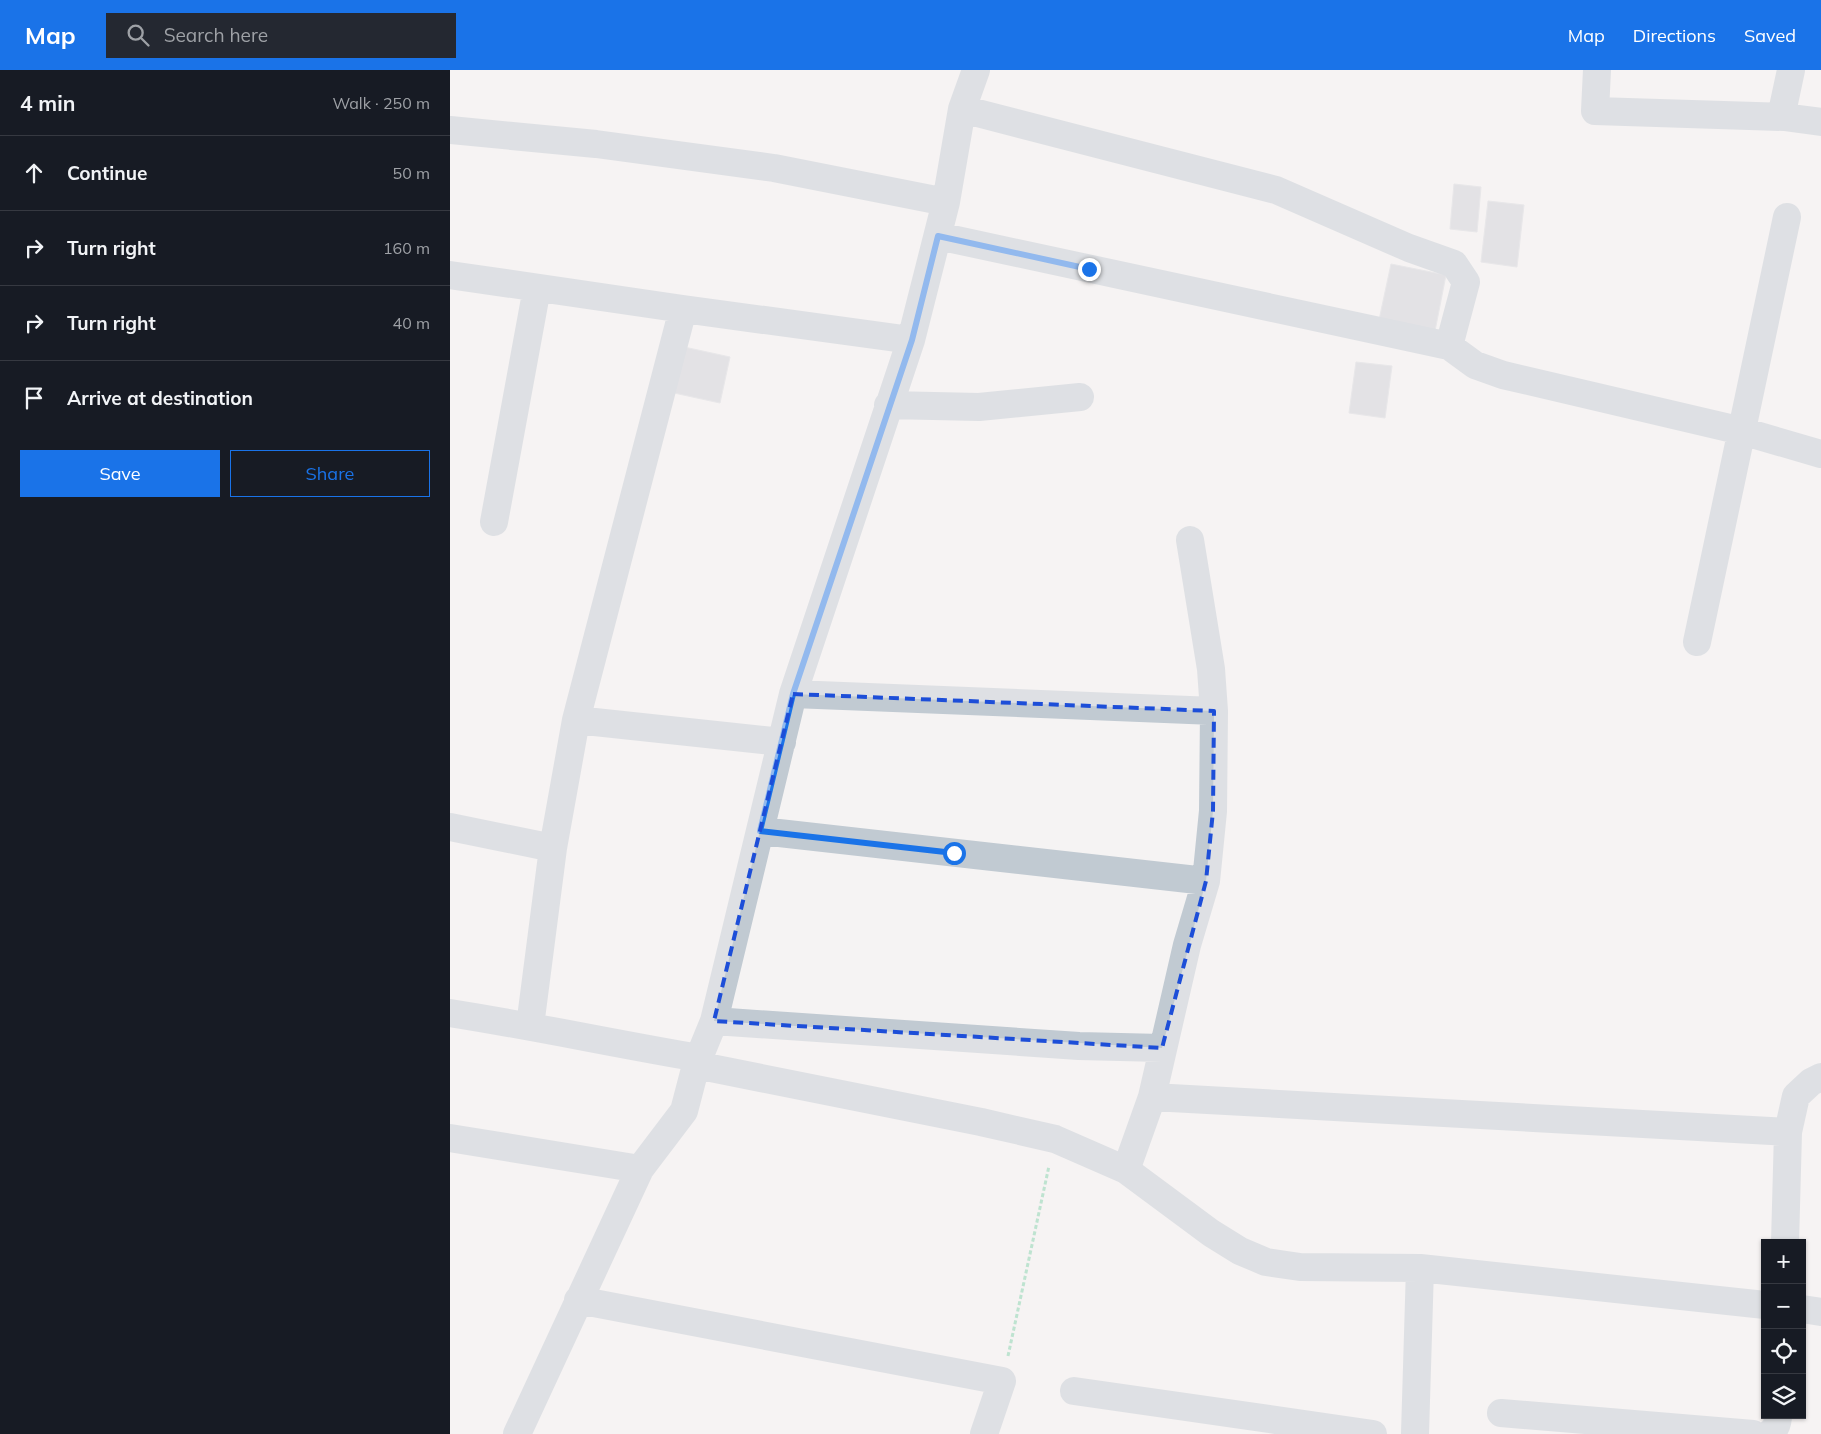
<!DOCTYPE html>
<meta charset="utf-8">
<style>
body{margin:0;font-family:Mulish,sans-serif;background:#242831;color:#f1f3f6}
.controls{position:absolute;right:15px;bottom:15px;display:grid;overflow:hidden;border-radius:0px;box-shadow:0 1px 4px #0004}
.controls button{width:45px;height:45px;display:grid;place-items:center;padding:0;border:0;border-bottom:1px solid #363941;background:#171b24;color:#f1f3f6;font:25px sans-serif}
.stop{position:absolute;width:15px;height:15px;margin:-11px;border:4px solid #1a73e8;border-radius:50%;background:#fff}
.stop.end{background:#1a73e8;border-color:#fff;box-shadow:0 1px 5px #0008}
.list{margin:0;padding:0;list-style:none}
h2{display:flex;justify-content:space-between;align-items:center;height:65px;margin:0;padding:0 20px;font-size:21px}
h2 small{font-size:16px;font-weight:400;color:#9ea1a6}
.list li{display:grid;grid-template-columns:32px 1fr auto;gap:15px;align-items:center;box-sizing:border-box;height:75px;padding:0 20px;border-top:1px solid #363941}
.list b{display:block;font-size:19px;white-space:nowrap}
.list em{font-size:16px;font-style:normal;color:#9ea1a6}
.actions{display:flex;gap:10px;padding:15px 20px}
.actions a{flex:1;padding:11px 0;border:1px solid #1a73e8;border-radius:0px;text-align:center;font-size:18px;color:#1a73e8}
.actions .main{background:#1a73e8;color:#fff}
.icon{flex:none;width:28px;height:28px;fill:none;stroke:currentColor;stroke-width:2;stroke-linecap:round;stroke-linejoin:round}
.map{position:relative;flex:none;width:1371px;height:1364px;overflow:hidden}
header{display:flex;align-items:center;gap:30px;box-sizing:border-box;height:70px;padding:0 25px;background:#1a73e8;color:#fff}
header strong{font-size:24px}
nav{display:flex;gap:28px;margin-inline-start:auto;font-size:18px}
.search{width:350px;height:45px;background:#242831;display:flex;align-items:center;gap:12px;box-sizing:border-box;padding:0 18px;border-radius:0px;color:#9ea1a6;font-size:19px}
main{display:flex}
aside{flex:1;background:#171b24}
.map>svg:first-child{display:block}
.building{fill:#cdcfd5;stroke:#d7d9de}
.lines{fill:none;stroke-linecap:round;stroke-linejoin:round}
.path{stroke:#7ad0a6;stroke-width:3;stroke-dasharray:4 2.5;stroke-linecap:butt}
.minor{stroke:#c1cad2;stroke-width:28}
.route{stroke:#1a73e8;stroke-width:6}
.marked{fill:none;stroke:#1d4ed8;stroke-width:4;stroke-dasharray:10 6;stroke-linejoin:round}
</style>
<header>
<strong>Map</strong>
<div class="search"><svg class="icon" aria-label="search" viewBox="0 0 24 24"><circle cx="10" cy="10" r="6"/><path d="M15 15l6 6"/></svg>Search here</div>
<nav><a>Map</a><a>Directions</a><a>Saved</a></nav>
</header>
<main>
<aside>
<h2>4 min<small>Walk · 250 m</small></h2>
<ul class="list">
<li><svg class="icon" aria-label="ahead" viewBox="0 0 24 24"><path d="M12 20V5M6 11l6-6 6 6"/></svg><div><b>Continue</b></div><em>50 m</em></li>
<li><svg class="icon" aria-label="right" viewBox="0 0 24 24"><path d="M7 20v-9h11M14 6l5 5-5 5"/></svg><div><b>Turn right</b></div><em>160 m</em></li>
<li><svg class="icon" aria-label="right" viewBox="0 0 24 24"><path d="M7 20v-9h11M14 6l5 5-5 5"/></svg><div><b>Turn right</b></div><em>40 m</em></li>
<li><svg class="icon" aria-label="arrive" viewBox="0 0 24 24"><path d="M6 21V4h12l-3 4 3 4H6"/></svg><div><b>Arrive at destination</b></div></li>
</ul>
<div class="actions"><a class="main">Save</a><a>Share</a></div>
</aside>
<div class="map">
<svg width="1371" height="1364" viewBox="0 0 1371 1364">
<rect width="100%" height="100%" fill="#f5f3f3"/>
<path class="building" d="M1004,114L1031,117L1027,162L1000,159Z
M1038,131L1074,135L1067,197L1031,192Z
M941,194L996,205L985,261L929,250Z
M225,275L280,287L270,333L215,321Z
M906,292L942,296L935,348L899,343Z"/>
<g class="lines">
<path class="path" d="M558,1286L599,1096"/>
<path class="minor" d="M1147,0L1145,41L1334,47L1371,52
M512,39L826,120L959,178L1004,194L1016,212L999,276
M1331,47L1341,0
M0,60L146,74L324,98L496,132
M488,166L999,276L1025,295L1053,305L1292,361L1371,384
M0,205L233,239L461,270
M233,239L126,650L332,672
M438,335L529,337L630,327
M44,452L87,218
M1247,572L1337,147
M343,624L764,641L761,599L740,470
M0,757L103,778
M311,761L756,811
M0,943C83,956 166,974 249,988
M264,951L629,976L712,978
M80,956L103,778L126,650
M246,995L531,1052L605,1069L676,1100L761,1163L790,1181L816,1192L850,1197L970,1198L1315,1235
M702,1027L1338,1062
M0,1068L190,1099
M676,1100L702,1027L737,875L756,811L763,741L764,641
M1335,1173L1338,1062L1346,1026L1361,1012L1371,1007
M128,1230L552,1311L534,1364
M1352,1239L1371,1242
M624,1321L923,1364
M1051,1343L1303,1364
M67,1364L190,1099L234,1041L246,995L264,951L343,624L461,270L496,132L512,39L526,0
M965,1364L970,1198
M1319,1364C1326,1359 1328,1354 1328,1345"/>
</g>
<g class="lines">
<path class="route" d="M504,783L310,761L343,624L462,270L488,166L639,199"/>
</g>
<path d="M0 0H1371V1364H0ZM343,624L764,641L763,741L756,811L712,978L264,951Z" fill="#f5f3f3" fill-opacity=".55" fill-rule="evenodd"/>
<path class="marked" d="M343,624L764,641L763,741L756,811L712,978L264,951Z"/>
</svg>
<div class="controls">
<button>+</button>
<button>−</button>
<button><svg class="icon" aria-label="locate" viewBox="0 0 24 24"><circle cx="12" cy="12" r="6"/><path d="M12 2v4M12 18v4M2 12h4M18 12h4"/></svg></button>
<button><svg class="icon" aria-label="layers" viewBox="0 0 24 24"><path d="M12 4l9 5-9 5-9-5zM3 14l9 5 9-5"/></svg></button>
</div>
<div class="stop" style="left:504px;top:783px"></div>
<div class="stop end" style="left:639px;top:199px"></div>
</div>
</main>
